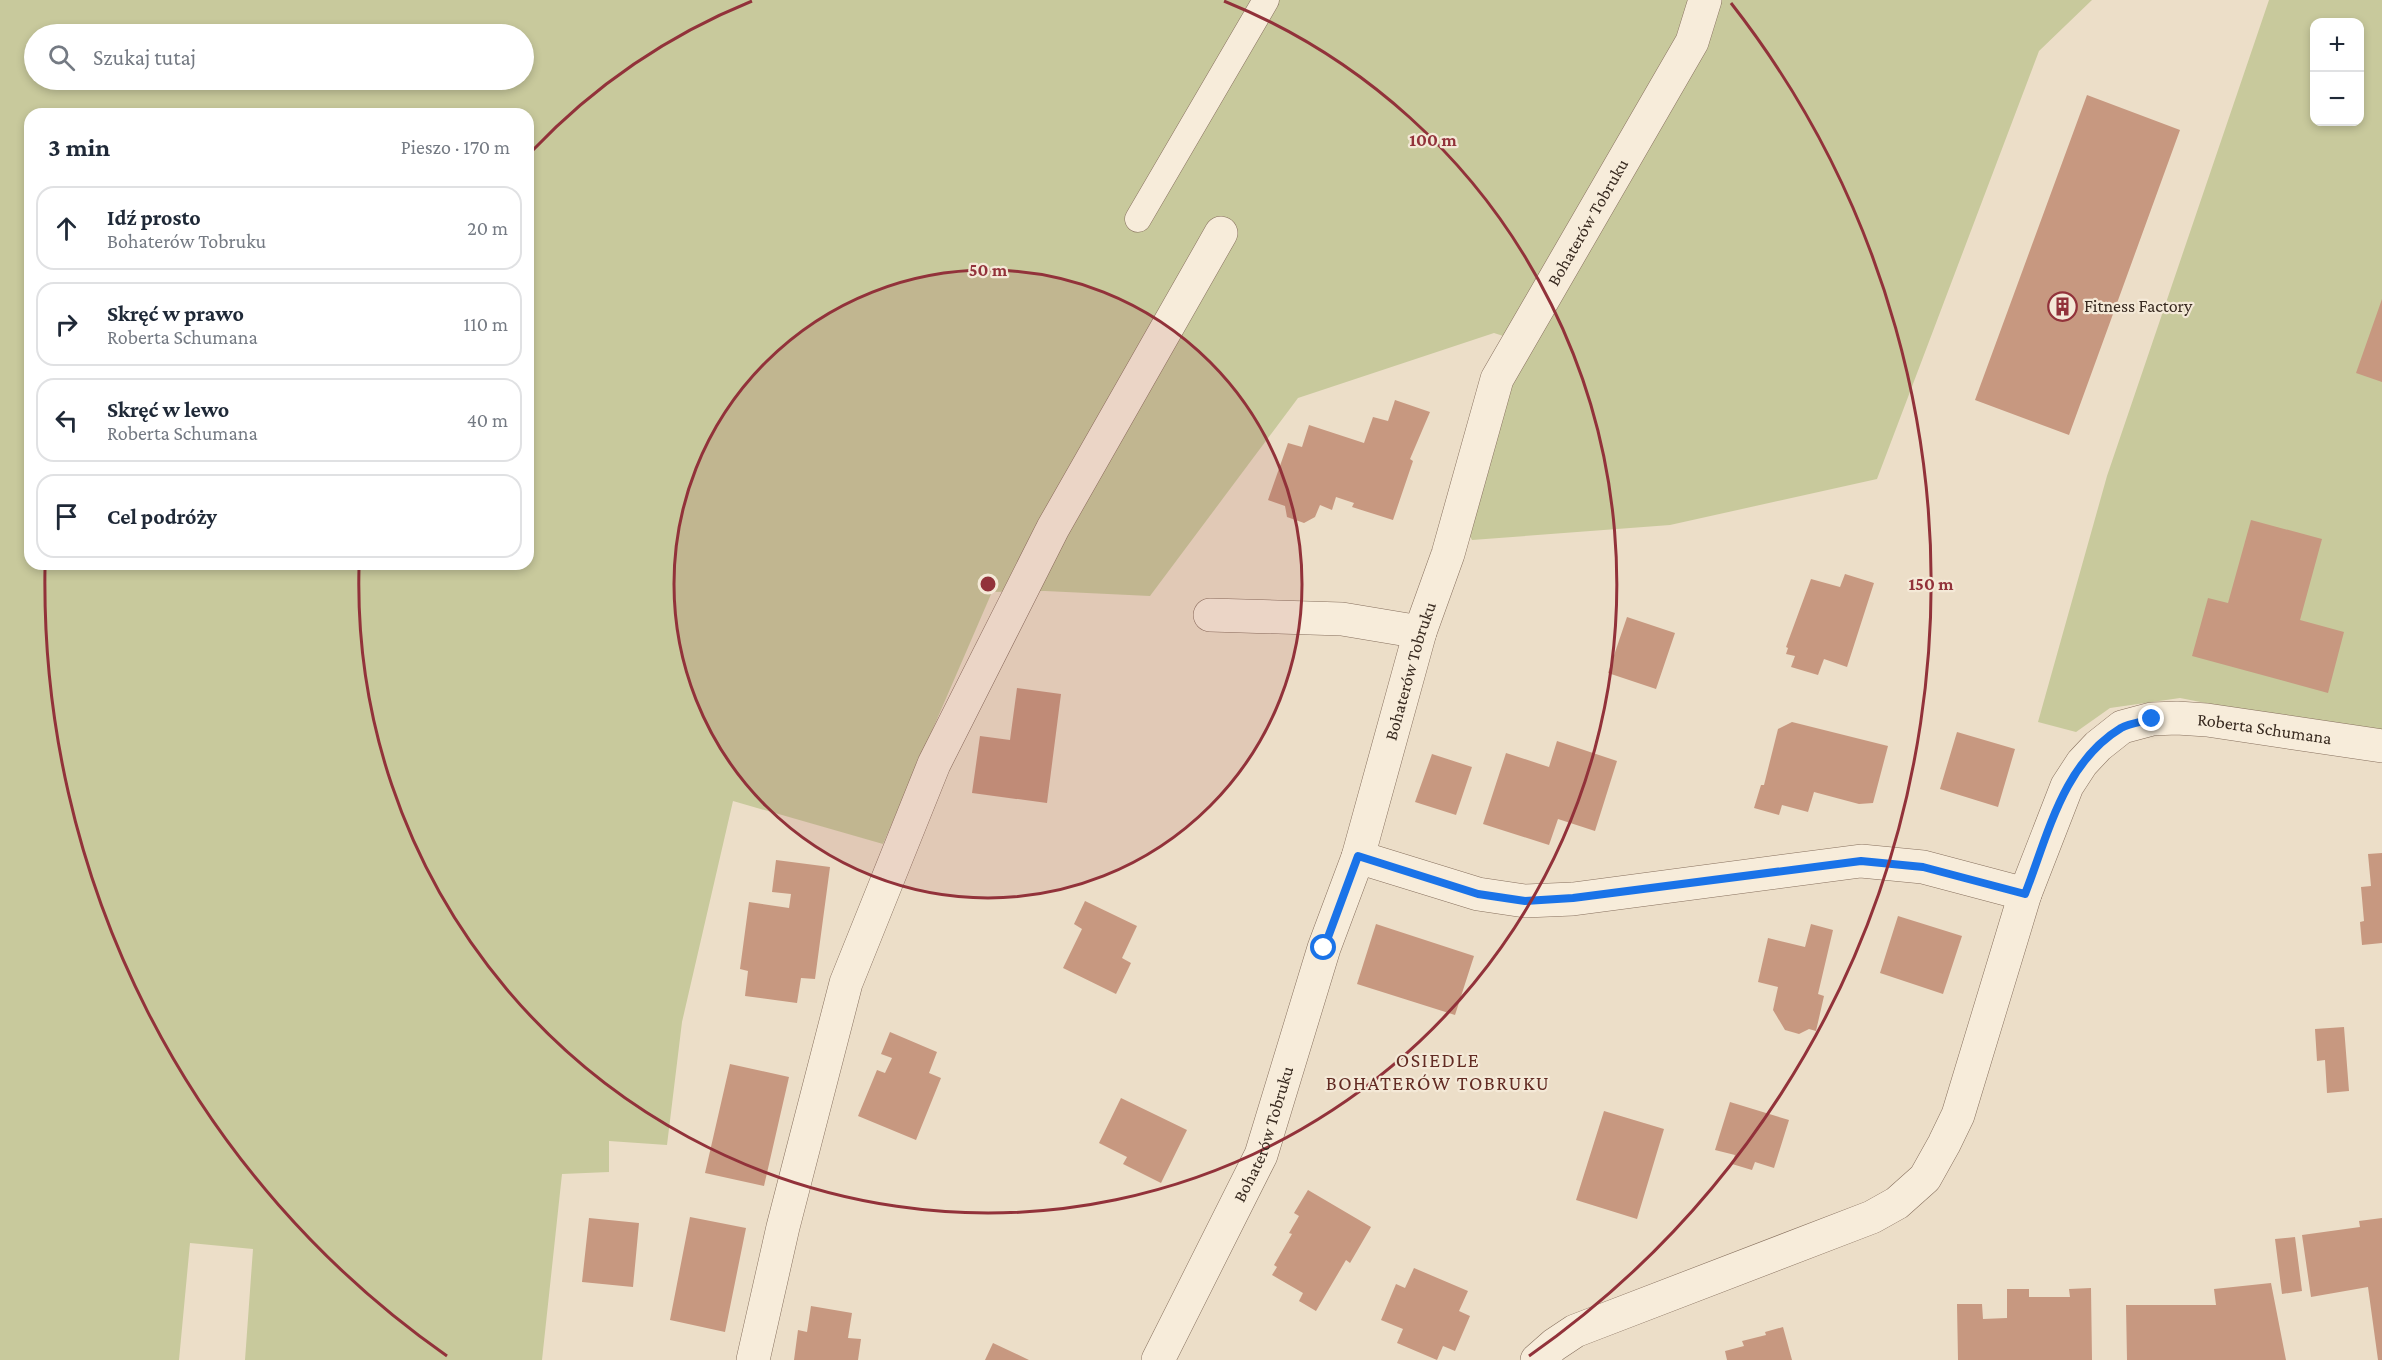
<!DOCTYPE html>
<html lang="pl">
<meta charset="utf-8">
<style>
body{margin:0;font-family:"Crimson Pro",serif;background:#f6f6f7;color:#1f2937}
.controls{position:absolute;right:18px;top:18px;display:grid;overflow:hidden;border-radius:12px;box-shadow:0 3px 9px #0003}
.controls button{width:54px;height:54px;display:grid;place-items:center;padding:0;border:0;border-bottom:2px solid #e0e1e3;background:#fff;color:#1f2937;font:30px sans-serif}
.stop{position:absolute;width:18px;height:18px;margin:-14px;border:4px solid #1a73e8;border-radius:50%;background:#fff}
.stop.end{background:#1a73e8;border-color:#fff;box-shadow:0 2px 6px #0008}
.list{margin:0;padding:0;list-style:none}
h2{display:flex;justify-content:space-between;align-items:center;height:78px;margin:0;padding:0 24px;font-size:26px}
h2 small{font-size:20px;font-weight:400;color:#747a83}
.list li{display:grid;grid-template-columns:39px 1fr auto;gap:18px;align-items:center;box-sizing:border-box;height:84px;margin:0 12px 12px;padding:0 12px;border:2px solid #e0e1e3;border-radius:18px}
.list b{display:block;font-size:22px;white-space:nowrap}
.list p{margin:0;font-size:20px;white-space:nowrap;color:#747a83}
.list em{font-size:20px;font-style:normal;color:#747a83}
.icon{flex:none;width:33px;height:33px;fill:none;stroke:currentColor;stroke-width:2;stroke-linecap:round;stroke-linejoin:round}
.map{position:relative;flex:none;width:2382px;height:1360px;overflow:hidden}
.search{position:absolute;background:#fff;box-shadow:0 3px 9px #0003;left:24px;top:24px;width:510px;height:66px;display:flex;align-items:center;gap:15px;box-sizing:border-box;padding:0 21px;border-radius:33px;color:#747a83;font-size:22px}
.panel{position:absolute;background:#fff;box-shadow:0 3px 9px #0003;left:24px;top:108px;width:510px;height:462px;border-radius:18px}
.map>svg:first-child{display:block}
.green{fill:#c8c99c;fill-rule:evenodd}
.building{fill:#c79880}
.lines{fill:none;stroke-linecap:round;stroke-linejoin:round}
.lane-casing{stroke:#87705e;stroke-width:27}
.street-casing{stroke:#87705e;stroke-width:34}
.lane{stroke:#f7ecda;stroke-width:26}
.street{stroke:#f7ecda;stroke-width:33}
.route{stroke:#1a73e8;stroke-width:8}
.ring{fill:none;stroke:#92323a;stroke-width:3}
.labels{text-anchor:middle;stroke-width:4.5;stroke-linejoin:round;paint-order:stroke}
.street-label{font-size:18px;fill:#382a20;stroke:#f4e9d7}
.poi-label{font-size:18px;fill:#382a20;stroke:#f4e9d7;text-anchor:start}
.neighbourhood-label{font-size:20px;letter-spacing:1.5px;fill:#622b23;stroke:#f4e9d7}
.centre{fill:#92323a;stroke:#f4e9d7;stroke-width:3}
.ring-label{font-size:18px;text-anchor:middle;font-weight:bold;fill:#92323a;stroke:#f4e9d7;stroke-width:4.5;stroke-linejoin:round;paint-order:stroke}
</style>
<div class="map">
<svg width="2382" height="1360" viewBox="0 0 2382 1360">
<rect width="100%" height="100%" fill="#ecdec8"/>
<path class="green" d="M0,0H2092L2039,51L1877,479L1670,525L1472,540L1456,511L1522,342L1494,333L1298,398L1150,596L1045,591L992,592L883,844L733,801L682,1022L667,1145L609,1141V1172L562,1174L542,1360H245L253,1249L190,1243L179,1360H0ZM34,34H524V80H34ZM30,114H528V564H30Z
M2269,0H2382V735L2355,732L2180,698L2110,708L2076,732L2038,722L2107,476ZM2314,22H2360V122H2314Z"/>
<path class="building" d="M2087,95L2180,130L2069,435L1975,400Z
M2382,299V382L2356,373Z
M1395,400L1430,412L1410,459L1413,461L1393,520L1352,507L1354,503L1336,497L1332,510L1320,505L1315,517L1304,523L1287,517L1285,506L1268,500L1288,443L1302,447L1309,425L1364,443L1373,417L1388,421Z
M2251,520L2322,539L2300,620L2344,632L2328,693L2192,656L2208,598L2228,603Z
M1845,574L1874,583L1847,667L1824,659L1818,675L1791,667L1795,656L1786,654L1788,648L1786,647L1811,579L1840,587Z
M1627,617L1675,633L1656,689L1608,673Z
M1017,688L1061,694L1047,803L972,793L980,736L1010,740Z
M1792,722L1888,746L1873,803L1859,804L1814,792L1808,812L1782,805L1779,815L1754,808L1761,785H1764L1778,729Z
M1957,732L2015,749L1998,807L1940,789Z
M1557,741L1617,761L1595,831L1558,819L1549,845L1483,824L1506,753L1549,767Z
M1432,754L1472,767L1456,815L1415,802Z
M2382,853V943L2362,945L2360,922L2364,921L2361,887L2371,886L2368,854Z
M776,860L830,867L815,979L801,978L797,1003L745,996L748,971L740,969L749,902L789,908L791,894L772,892Z
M1085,901L1137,926L1122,958L1131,963L1116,994L1063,968L1082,929L1074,924Z
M1898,916L1962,936L1943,994L1880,973Z
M1376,924L1474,956L1455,1015L1357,984Z
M1811,924L1833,930L1818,994L1824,996L1816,1031L1809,1029L1799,1034L1785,1030L1773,1010L1778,987L1758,982L1768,938L1805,947Z
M2344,1027L2349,1091L2327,1093L2325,1060L2317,1061L2315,1029Z
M890,1032L937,1052L929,1073L941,1078L916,1140L858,1116L877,1070L885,1073L892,1058L881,1054Z
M730,1064L789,1077L764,1186L705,1173Z
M1121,1098L1187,1130L1161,1183L1123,1164L1127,1157L1099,1143Z
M1730,1102L1789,1120L1774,1168L1755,1162L1752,1170L1732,1164L1735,1155L1715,1150Z
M1604,1111L1664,1129L1637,1219L1576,1200Z
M1308,1190L1371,1227L1350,1263L1346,1260L1316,1311L1299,1301L1303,1293L1272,1275L1277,1267L1274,1265L1292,1234L1289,1233L1299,1216L1294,1213Z
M690,1217L746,1228L725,1332L670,1320Z
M589,1218L639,1223L633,1287L582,1282Z
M2382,1218V1360H2378L2368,1287L2311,1297L2302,1235L2360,1227L2359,1221Z
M2295,1237L2302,1291L2282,1294L2275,1239Z
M1414,1268L1468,1291L1459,1311L1470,1316L1455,1351L1443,1346L1437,1360L1397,1343L1403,1329L1381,1320L1396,1284L1405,1288Z
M2271,1283L2286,1360H2127L2126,1305H2216L2214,1289Z
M2091,1288L2092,1360H1958L1957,1304H1982L1983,1319L2007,1318V1289H2029V1297H2070L2069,1289Z
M811,1306L852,1313L848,1338L861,1339L858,1360H794L798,1330L807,1332Z
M1783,1327L1792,1360H1727L1725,1351L1744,1346L1742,1341L1766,1335L1765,1332Z
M993,1343L1029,1360H985Z"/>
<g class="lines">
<defs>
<path id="lane" d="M1138,219L1266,0"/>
<g id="street">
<path d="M1210,615L1342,619L1420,632"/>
<path d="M1358,857L1478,894L1525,901L1573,899L1861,861L1923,867L2025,894"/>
<path d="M753,1360L783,1227L846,983L934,764L1053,528L1221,233"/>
<path id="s1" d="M1158,1360L1261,1155L1324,948L1358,857L1420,632L1448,554L1497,379L1692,42L1705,0"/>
<path id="s2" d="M1537,1360L1554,1345L1575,1331L1872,1217L1897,1203L1925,1178L1944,1144L1958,1115L2025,894L2067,786L2082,763L2098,746L2122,727L2152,719L2177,718L2207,720L2382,746"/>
</g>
</defs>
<use href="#lane" class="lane-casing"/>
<use href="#street" class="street-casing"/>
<use href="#lane" class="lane"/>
<use href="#street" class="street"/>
</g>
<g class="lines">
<path class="route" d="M1324,948L1358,856L1478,894L1525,901L1573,898L1861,861L1923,867L2025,894C2048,835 2063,763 2121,728C2130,723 2142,722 2152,719"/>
</g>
<circle cx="988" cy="584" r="314" fill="#92323a" fill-opacity=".12"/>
<g class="ring">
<circle cx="988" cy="584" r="314"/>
<path d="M532 151A629 629 0 0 1 752 1M1224 1A629 629 0 1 1 359 568"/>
<path d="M447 1356A943 943 0 0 1 45 568M1731 3A943 943 0 0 1 1529 1356"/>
</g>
<defs>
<symbol id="building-ring" viewBox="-11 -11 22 22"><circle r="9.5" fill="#f4e9d7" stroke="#92323a" stroke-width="1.5"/><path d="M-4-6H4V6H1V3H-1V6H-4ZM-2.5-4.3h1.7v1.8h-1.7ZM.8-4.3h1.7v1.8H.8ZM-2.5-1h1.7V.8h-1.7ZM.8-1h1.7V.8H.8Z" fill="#92323a"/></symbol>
</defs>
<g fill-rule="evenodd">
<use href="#building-ring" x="2046" y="290" width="33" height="33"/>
</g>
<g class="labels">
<g class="street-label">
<text dy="6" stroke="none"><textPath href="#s1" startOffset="1222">Bohaterów Tobruku</textPath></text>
<text dy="6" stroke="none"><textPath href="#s1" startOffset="736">Bohaterów Tobruku</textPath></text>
<text dy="6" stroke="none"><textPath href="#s2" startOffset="1076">Roberta Schumana</textPath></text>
<text dy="6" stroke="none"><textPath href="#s1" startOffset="250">Bohaterów Tobruku</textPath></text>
</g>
<g class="poi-label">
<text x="2084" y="312">Fitness Factory</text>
</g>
<g class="neighbourhood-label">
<text x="1438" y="1067">OSIEDLE<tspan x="1438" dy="23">BOHATERÓW TOBRUKU</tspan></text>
</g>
</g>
<circle cx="988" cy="584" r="9" class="centre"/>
<g class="ring-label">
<text x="1433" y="146">100 m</text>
<text x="988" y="276">50 m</text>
<text x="1931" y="590">150 m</text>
</g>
</svg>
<div class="controls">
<button>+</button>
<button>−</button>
</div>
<div class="stop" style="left:1324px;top:948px"></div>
<div class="stop end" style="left:2152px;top:719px"></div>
<div class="search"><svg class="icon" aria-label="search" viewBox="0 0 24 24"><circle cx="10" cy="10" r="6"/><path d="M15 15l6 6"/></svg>Szukaj tutaj</div>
<section class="panel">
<h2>3 min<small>Pieszo · 170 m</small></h2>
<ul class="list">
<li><svg class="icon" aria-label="ahead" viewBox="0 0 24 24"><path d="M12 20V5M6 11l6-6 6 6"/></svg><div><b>Idź prosto</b><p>Bohaterów Tobruku</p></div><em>20 m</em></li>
<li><svg class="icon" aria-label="right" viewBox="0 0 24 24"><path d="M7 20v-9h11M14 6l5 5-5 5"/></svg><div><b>Skręć w prawo</b><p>Roberta Schumana</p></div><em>110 m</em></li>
<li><svg class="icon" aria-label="left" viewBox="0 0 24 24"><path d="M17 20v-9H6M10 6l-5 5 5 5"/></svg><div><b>Skręć w lewo</b><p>Roberta Schumana</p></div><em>40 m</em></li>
<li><svg class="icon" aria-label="arrive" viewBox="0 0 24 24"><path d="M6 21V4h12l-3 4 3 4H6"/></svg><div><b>Cel podróży</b></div></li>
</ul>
</section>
</div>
